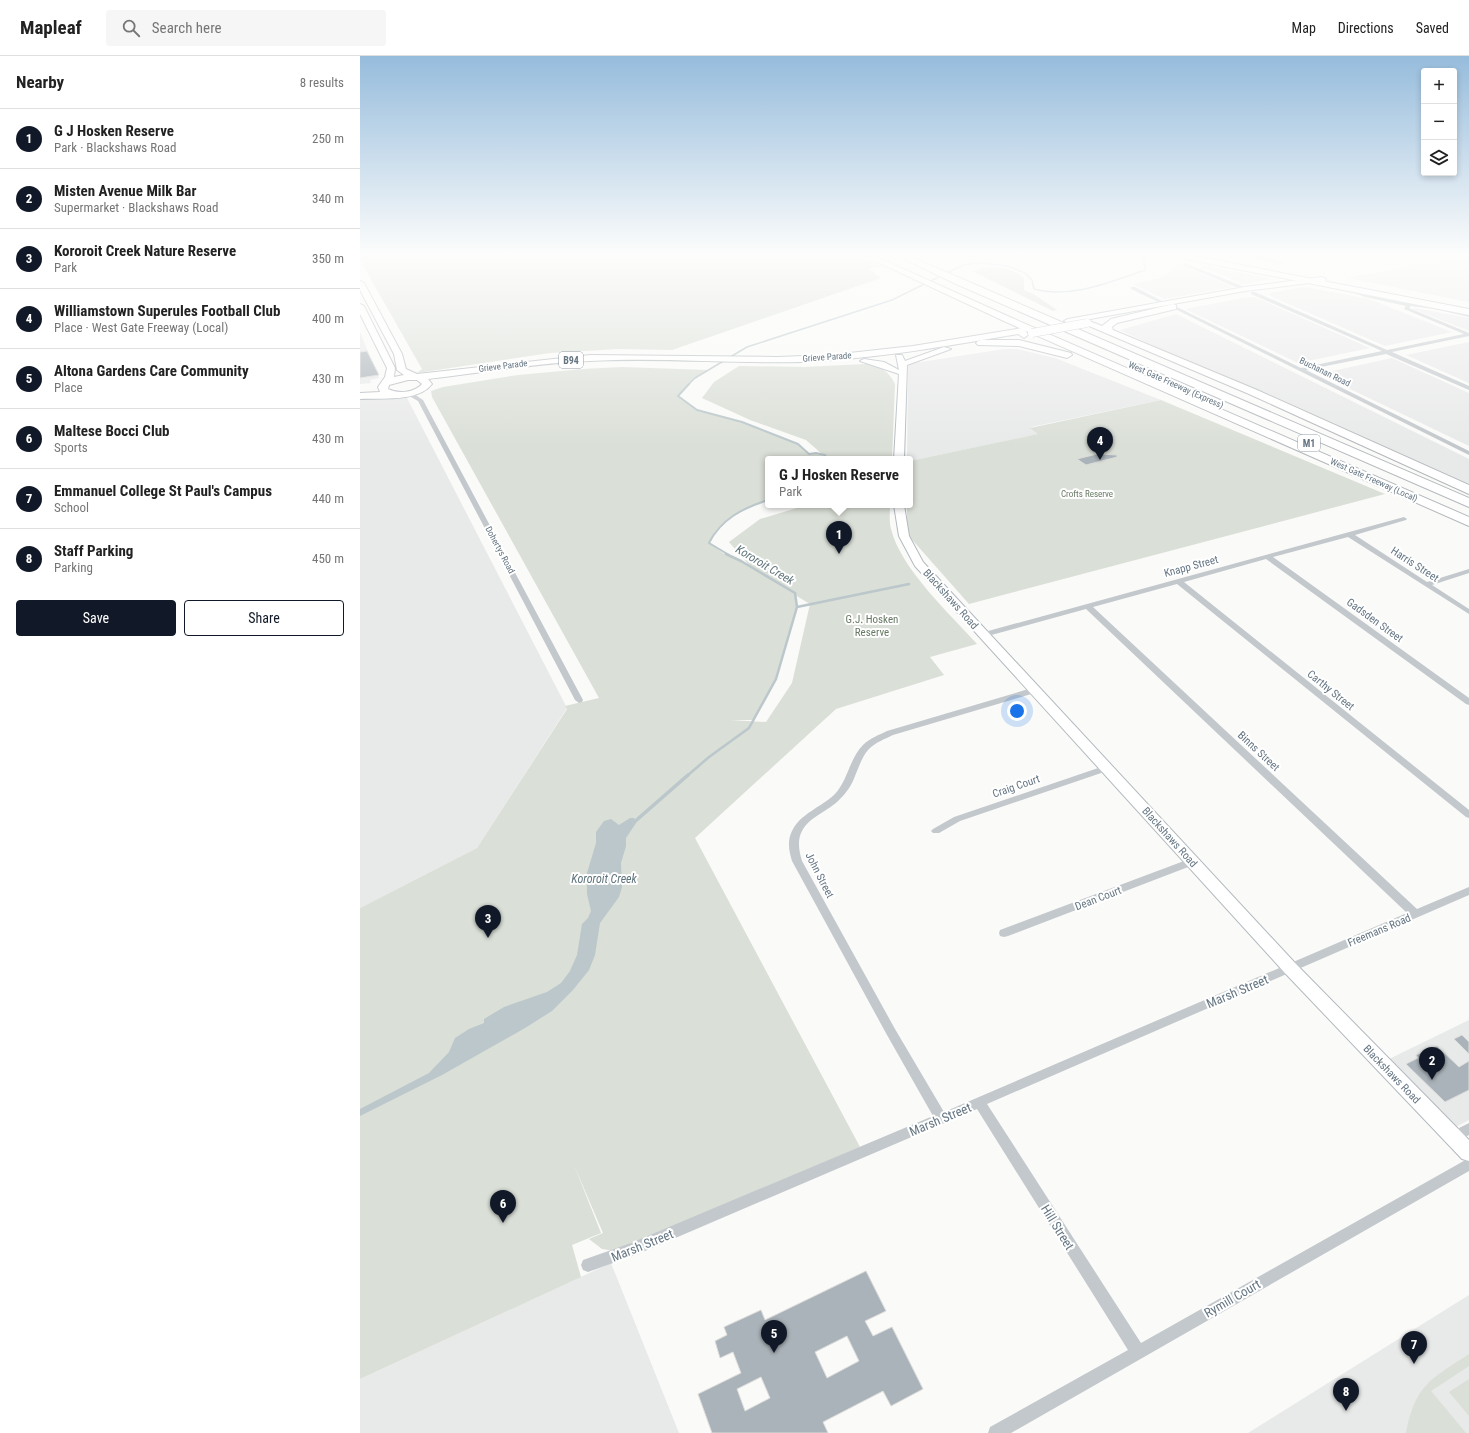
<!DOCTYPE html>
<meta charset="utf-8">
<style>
body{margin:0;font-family:"Roboto Condensed",sans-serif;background:#f6f6f6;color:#222}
.controls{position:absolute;right:12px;top:12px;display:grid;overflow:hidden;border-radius:4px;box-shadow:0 2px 6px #0003}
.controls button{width:36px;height:36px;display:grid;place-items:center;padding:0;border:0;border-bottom:1px solid #e0e0e0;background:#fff;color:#222;font:20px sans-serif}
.you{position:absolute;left:657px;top:655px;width:14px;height:14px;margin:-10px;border:3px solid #fff;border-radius:50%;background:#1a73e8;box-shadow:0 0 0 6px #1a73e833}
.badge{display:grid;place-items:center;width:26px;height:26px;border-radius:50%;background:#111827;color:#fff;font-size:13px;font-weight:700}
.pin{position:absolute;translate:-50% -33px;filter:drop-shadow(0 1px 2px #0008)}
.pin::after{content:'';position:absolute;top:21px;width:14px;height:12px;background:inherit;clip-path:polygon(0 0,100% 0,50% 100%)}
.popup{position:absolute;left:405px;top:400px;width:148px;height:52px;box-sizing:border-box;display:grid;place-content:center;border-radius:4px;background:#fff;filter:drop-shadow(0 1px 3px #0005);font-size:13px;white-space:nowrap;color:#767676}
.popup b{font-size:15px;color:#222}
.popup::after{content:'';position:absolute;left:50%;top:100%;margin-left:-8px;border:8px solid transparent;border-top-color:#fff}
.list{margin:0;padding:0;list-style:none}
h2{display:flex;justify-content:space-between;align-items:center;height:52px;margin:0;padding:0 16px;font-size:17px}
h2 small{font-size:13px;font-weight:400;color:#767676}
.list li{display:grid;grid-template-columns:26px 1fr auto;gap:12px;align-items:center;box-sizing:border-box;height:60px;padding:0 16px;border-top:1px solid #e0e0e0}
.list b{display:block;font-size:15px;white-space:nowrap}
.list p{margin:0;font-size:13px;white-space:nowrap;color:#767676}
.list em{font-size:13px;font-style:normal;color:#767676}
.actions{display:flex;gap:8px;padding:12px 16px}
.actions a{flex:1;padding:9px 0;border:1px solid #111827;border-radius:4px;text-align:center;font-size:14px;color:#111827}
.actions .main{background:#111827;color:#fff}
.icon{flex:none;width:22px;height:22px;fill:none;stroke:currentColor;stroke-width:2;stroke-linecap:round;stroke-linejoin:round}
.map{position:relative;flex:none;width:1109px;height:1377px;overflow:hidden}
header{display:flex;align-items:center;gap:24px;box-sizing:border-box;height:56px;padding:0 20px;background:#fff;border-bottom:1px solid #e0e0e0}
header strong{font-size:19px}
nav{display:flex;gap:22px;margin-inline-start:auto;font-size:14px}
.search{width:280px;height:36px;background:#f6f6f6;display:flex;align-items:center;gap:10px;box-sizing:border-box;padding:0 14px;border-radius:4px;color:#767676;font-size:15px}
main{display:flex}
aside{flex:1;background:#fff}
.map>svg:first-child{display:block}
.built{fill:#e8e9e9}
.green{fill:#dadfd7;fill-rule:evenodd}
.water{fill:#bbc7cb}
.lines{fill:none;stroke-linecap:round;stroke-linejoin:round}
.stream-far3{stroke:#bbc7cb;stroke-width:1.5}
.stream-far2{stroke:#bbc7cb;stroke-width:2}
.stream-far1{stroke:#bbc7cb;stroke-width:2.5}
.stream{stroke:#bbc7cb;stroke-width:3.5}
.building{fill:#aab3b9;stroke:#dcdcda;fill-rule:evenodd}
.secondary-casing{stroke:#b3babf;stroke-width:2}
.primary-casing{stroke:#b5babe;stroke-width:2}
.highway-casing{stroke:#b4b9bd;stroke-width:2}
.street{fill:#c3c8cc;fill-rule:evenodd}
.secondary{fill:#fff;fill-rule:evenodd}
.primary{fill:#fff;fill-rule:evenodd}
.highway{fill:#fff;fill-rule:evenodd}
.primary-bridge-casing{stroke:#b5babe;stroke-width:9;stroke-linecap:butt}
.primary-bridge{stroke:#fff;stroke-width:8}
.labels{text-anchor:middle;stroke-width:4;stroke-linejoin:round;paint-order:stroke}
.far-street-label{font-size:9px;fill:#657683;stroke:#fff}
.far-park-label{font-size:9px;fill:#687a64;stroke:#fff}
.shield{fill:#fff;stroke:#939fa8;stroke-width:1}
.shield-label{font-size:10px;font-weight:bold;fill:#657683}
.street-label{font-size:11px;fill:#657683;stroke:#fff}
.park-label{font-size:11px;fill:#687a64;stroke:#fff}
.water-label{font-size:12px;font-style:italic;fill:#60757c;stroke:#fff}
.near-street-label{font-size:13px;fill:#657683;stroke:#fff}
</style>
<header>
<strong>Mapleaf</strong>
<div class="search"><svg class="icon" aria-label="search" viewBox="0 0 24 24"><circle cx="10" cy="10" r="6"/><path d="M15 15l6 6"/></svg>Search here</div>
<nav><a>Map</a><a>Directions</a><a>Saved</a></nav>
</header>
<main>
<aside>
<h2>Nearby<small>8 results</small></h2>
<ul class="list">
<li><span class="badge">1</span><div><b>G J Hosken Reserve</b><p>Park · Blackshaws Road</p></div><em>250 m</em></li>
<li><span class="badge">2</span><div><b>Misten Avenue Milk Bar</b><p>Supermarket · Blackshaws Road</p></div><em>340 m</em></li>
<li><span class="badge">3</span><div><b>Kororoit Creek Nature Reserve</b><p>Park</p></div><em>350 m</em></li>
<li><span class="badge">4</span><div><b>Williamstown Superules Football Club</b><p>Place · West Gate Freeway (Local)</p></div><em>400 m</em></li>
<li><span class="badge">5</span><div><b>Altona Gardens Care Community</b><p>Place</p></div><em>430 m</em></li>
<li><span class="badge">6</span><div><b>Maltese Bocci Club</b><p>Sports</p></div><em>430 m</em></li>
<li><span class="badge">7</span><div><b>Emmanuel College St Paul's Campus</b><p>School</p></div><em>440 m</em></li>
<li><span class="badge">8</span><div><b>Staff Parking</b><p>Parking</p></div><em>450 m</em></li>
</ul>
<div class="actions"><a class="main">Save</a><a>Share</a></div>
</aside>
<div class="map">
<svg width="1109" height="1377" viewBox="0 0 1109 1377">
<rect width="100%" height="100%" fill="#fafaf8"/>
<path class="built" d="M1109,200V246L987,222Z
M820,208L842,218L872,231L804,243L773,228L803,221Z
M847,210L851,211L912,223L883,228L843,211Z
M942,231L951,232L1009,243L1092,276L1025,290L910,240V237Z
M889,241H895L1010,292L938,307L825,253Z
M1055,252L1109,262V275L1053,253Z
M816,258L1109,403V432L881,332L760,274Z
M0,276L19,322L10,324L11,327L0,328Z
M1109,286V327L1046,299Z
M644,293H657L695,302L801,344L671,371L679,378L550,405V403H547L548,308Z
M1032,302L1109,337V390L959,318Z
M13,342H47L207,652L117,792L0,852V344Z
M1109,964V1064L1096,1071L1029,1003Z
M251,1207L319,1377H0V1323Z
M1109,1239V1377H888Z"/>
<path class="green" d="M0,197H489L522,210L509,213L521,222L312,294L258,293L190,297L57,317L62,313L0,204Z
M862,197H897L927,209Z
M632,211C643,212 656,214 664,222V234L675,239L697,254L693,255L612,215Z
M506,308C520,310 529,315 535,328L532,403H469L466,401L467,403H408V444C386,450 357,464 349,487L363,497L389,509L369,486L400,463L447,449H530C530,457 529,466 531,473C541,513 589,557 617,588L570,601L584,619L476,653L335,782L500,1091L255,1195L242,1193L229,1183L243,1177L214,1109L241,1177L212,1189L221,1221L0,1323V852L117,792L207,653L205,650L239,642L72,341L71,335L83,331L158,319L223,313L262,311L349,314L335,322L318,340L337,354L382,366L438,388L449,398H462L446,384L390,364L342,342L354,326L379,310L444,311ZM435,539L450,548L432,627L406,666L370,664H394L416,623L437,551Z
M801,344L1025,438L609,548L547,478V449H550V405L678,378L670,372Z
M1109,1298V1310L1071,1335L1106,1377H1046C1056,1328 1070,1324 1109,1298Z
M1109,1323V1360L1089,1336Z"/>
<path class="water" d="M270,762H274L276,767L266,782V790L261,807L262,831L259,841L240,867L235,899L229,914L213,934L192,955L165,972L82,1019L0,1060V1053L69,1017L89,996L95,982L109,973L124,967V963L144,951L187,936L201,927L210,915L217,899L222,868L228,862L231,855L227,838V817L236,787V776L244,765L251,763L259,769Z"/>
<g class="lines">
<path class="stream-far3" d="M328,329L335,322L387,291L532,244L603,209L620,207L648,210L665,217L672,224L674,233C711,243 750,226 785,214L783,197"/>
<path class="stream-far2" d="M329,328L318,340L337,354L382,366L438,388L449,398L456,397L465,399L467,403
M369,499L349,487C361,463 383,452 408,444"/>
<path class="stream-far1" d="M437,551L549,528
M327,720L349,701L389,672L416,623L437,551L435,537L381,505L366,498"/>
<path class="stream" d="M272,768L328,719"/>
</g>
<path class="building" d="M7,295L19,319L0,322V296Z
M737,398L757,399V401L726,409L717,403Z
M1102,979L1109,986V998L1094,983Z
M1077,990L1099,1011L1109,1005V1034L1085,1046L1046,1008L1058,1002L1056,999Z
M506,1215L526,1255L505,1265L513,1280L532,1271L563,1333L531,1350L523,1335L463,1366L468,1377H352L338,1338L381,1317L373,1296L360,1302L355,1285L367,1279L364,1271L401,1254L405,1264ZM487,1280L499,1305L467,1322L455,1296ZM401,1321L410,1342L385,1355L377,1333Z"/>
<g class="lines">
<defs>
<path id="secondary" d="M584,291L591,293L547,309L544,403H534L539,318L500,305L504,303L524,306L539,314L536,299H542L545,305Z
M534,449H544L549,480L563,506L936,908L1109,1084V1105L1102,1103L924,916L555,510L539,480Z"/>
<path id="primary" d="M962,221L966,223L965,225L885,235L708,267L704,265L708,263L885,231Z
M0,225L4,227L42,298L46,313L57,318L230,299L417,301L471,299L553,290L662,272L665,273L668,279L664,282L658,278C587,290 515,303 442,306C371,308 301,301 230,305C176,307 122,317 68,323L72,328C59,346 21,342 0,343V337L20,336L18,331L25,321L27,312L0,258V248L4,250L35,312L34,321L44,319L37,314L34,298L0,234ZM48,324H57L62,328C54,337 38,338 28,333L29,329Z"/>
<path id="highway" d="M498,197H508L652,262L1109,461V470L646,266Z
M532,197H542L1109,442V451L596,228Z
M802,197H818L1109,253V259L806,199Z
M813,248L816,249V253L757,267L752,271L753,274L897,334L1109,429V438L889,338L722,267L727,264L742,270L751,263Z
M621,284H659L711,297L712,299L707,302L659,290L618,289L616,287L618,285Z"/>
</defs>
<use href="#secondary" class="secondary-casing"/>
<use href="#primary" class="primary-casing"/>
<use href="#highway" class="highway-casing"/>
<path class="street" d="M825,207L887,232V233L883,234L823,209Z
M771,231H775L806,247L802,248L771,233Z
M988,232L997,236L1019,242L1083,251L1085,252L1084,253L1109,259V261L1075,253L1051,250L1049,252L1109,277V280L1032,296L1109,330V334L1026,298L946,314L1109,395V399L811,251L815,250L941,312L1022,295L891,238V236H895L1027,294L1104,278L1044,253L1046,250L1005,241L986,234Z
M41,336L54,338L63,344L223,644L222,646L219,647L215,644L58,345L51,341L39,339V337Z
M1044,461L1047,463L1046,464L995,479L1067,526L1109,513V517L1072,529L1109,553V558L988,481L913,501L1109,642V649L1106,648L906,503L824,526L1109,754V762L1106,761L817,528L733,551L1057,853L1109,831V839L627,1048L781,1287L1109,1102V1115L651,1377H628L630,1371L768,1294L617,1053L278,1198L228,1216L223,1214L221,1209L223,1204L271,1187L573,1060L527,979L432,805C429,795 427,785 432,775C441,757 460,752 474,739C488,725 489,703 503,689C510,682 519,679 527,675L672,632L675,631L679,634L678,636L533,679C525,683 516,686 509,693C502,700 499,711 495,720C492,729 486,737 480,743C469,755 450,760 442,775C437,784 439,795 442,805L535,973L584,1056L1047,857L726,553L624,581L620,579L621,577Z
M747,709L752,712L750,714L600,765L579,777H573L571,775L573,773L594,761Z
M832,802L836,804L837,806L836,808L648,880L644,881L640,880L639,877L640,874Z
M1109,1067V1079L1094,1087L1089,1085L1088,1081L1089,1077Z"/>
<use href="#secondary" class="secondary"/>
<use href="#primary" class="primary"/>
<use href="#highway" class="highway"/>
<defs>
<path id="primary-bridge" d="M672,277L727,267"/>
</defs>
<use href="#primary-bridge" class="primary-bridge-casing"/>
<use href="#primary-bridge" class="primary-bridge"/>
</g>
<linearGradient id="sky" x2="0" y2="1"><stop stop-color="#96bcdc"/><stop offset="0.51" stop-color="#fdfdfc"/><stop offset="1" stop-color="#fdfdfc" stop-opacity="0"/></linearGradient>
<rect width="1109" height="390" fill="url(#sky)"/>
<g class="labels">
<g class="far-street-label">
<text transform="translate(467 301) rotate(-4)" y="3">Grieve Parade</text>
<text transform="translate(143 310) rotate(-7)" y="3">Grieve Parade</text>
<text transform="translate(965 316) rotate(26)" y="3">Buchanan Road</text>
<text transform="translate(816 329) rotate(24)" y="3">West Gate Freeway (Express)</text>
<text transform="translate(1014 424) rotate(24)" y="3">West Gate Freeway (Local)</text>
<text transform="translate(140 494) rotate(62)" y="3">Dohertys Road</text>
</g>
<g class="far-park-label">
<text x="727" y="441">Crofts Reserve</text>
</g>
<g class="shield">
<rect x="199" y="296" width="24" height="16" rx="3"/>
<rect x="938" y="379" width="22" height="16" rx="3"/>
</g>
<g class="shield-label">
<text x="211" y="308">B94</text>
<text x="949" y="391">M1</text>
</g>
<g class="street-label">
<text transform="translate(1055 508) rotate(33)" y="4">Harris Street</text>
<text transform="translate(831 510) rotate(-15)" y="4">Knapp Street</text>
<text transform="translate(591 543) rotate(48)" y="4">Blackshaws Road</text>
<text transform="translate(1015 564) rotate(36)" y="4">Gadsden Street</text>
<text transform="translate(971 634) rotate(39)" y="4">Carthy Street</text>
<text transform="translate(899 695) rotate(43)" y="4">Binns Street</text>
<text transform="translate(656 730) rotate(-19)" y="4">Craig Court</text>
<text transform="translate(810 781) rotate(48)" y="4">Blackshaws Road</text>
<text transform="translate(460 819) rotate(63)" y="4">John Street</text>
<text transform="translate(738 842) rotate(-21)" y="4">Dean Court</text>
<text transform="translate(1019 874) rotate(-23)" y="4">Freemans Road</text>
<text transform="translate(1032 1018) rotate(46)" y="4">Blackshaws Road</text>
</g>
<g class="park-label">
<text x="512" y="567">G.J. Hosken<tspan x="512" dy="13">Reserve</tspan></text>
</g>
<g class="water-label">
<text transform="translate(405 509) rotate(31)" y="4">Kororoit Creek</text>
<text x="244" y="827">Kororoit Creek</text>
</g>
<g class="near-street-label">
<text transform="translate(877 935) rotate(-23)" y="5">Marsh Street</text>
<text transform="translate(580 1063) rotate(-23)" y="5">Marsh Street</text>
<text transform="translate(698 1171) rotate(58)" y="5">Hill Street</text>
<text transform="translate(282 1189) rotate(-22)" y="5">Marsh Street</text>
<text transform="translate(872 1242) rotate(-30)" y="5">Rymill Court</text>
</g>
</g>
</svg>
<div class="controls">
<button>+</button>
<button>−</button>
<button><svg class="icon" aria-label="layers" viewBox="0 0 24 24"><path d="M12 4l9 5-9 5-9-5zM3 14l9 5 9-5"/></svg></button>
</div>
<div class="you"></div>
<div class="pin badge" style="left:479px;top:498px">1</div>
<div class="popup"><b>G J Hosken Reserve</b>Park</div>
<div class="pin badge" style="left:1072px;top:1024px">2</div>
<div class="pin badge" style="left:128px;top:882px">3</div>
<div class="pin badge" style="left:740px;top:404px">4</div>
<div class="pin badge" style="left:414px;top:1297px">5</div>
<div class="pin badge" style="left:143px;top:1167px">6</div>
<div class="pin badge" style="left:1054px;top:1308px">7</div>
<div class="pin badge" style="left:986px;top:1355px">8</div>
</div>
</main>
